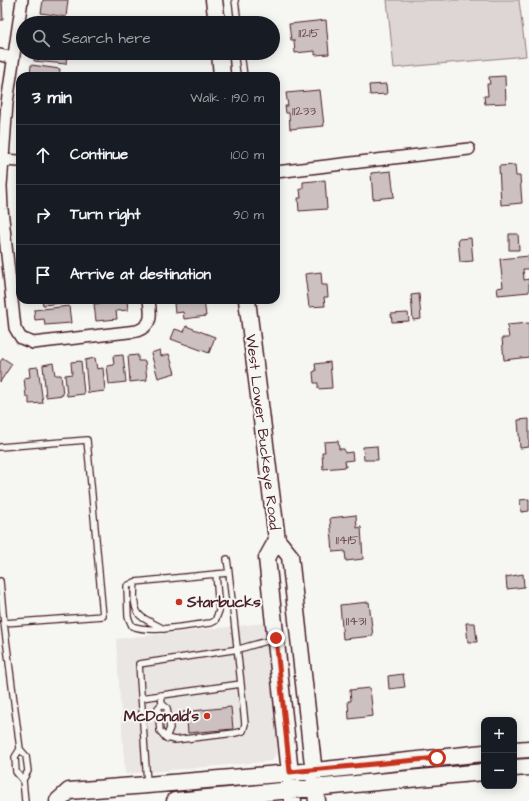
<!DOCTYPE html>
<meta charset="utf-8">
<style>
body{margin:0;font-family:"Architects Daughter",sans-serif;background:#20242c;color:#f1f3f6}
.controls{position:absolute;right:12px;bottom:12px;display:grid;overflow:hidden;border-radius:8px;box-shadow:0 2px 10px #0003}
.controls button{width:36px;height:36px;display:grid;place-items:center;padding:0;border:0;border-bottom:1px solid #363941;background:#171b24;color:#f1f3f6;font:20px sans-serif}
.stop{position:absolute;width:12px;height:12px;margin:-9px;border:3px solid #c8321e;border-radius:50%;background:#fff}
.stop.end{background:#c8321e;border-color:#fff;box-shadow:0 1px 4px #0008}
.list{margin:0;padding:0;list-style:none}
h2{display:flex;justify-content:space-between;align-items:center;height:52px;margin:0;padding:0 16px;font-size:17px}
h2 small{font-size:13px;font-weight:400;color:#9ea1a6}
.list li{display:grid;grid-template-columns:26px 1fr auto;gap:12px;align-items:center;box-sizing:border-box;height:60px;padding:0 16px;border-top:1px solid #363941}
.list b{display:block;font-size:15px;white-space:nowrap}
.list em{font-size:13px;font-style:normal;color:#9ea1a6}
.icon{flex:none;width:22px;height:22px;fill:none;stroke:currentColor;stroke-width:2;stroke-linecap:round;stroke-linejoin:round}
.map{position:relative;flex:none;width:529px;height:801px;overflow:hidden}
.search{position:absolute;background:#171b24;box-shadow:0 2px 10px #0003;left:16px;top:16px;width:264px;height:44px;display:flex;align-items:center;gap:10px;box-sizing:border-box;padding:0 14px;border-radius:22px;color:#9ea1a6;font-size:15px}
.panel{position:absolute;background:#171b24;box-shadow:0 2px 10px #0003;left:16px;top:72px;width:264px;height:232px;border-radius:12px}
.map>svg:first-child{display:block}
.built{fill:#e9e6e3}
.green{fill:#ddd6d5;stroke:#947a80}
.building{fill:#ccc1c0;stroke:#4a1f2b}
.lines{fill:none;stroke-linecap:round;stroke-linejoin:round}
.lane-casing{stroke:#4a1f2b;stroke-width:8}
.street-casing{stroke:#4a1f2b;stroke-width:14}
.secondary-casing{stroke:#4a1f2b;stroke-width:19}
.lane{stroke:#f6f6f2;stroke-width:5.5}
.street{stroke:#f6f6f2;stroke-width:11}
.secondary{stroke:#f6f6f2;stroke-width:16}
.route{stroke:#c8321e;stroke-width:5}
.poi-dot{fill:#c8321e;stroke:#f6f6f2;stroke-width:1.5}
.labels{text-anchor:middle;stroke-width:4;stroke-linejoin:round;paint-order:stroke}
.number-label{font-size:13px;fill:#6a4850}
.street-label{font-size:15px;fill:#4a1f2b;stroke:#f6f6f2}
.poi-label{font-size:15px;font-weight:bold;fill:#4a1f2b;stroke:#f6f6f2;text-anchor:start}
</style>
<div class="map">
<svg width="529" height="801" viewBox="0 0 529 801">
<rect width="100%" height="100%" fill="#f6f6f2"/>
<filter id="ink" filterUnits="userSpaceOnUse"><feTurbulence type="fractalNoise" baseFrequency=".025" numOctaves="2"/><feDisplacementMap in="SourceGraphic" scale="8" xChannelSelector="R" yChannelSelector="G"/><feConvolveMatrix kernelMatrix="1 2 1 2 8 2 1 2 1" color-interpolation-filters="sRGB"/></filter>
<g filter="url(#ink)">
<path class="built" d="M266,623L278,748L272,761L125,774L116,639Z"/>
<path class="green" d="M387,0H519L526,56L394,68Z"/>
<path class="building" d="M0,0H2L3,20H0Z
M43,0H68L66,17L41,13Z
M39,16L64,21L63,23H38Z
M326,20L329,54L315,55V51L295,53L294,40H291L289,24Z
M35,53H67L66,64L34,61Z
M31,65L60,69L59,76H30Z
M505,76L506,103L485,104L484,96H488L487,84H490L489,77Z
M386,84L387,94L370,95L369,85Z
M320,90L324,126L290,129L289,113H286L285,106H288L286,93Z
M515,165L516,176H520L522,203L501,205L499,166Z
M391,171L394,197L373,199L371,173Z
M325,180L327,209L299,211L298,198H301L300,189H303V182Z
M509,234H518L519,250H509Z
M471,238L473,261L460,262L458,239Z
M529,256V269H523L524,280L529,279V292L498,295L497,288L503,287L500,259Z
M321,272L322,285H327L328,297H324L325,306L309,307L305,274Z
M419,294L421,319L413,320L411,295Z
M42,300H62V303L43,305Z
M127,300L128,310L116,311L117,319L96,321L94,304Z
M198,300H204L206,316L184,319L183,312L175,313L174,303Z
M69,306L71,323L45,325L44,319L35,320L34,310Z
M408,313L409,321L392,322L391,314Z
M529,323V357L504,360L502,338H509L507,325Z
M186,326L215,337L209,353L171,339L175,329L184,332Z
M160,350L161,356L169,354L175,373L158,378L151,353Z
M123,355L126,382L109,384L107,366L114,365L113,356Z
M138,355V361H145L147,380L130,382L128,356Z
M3,358L12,364L0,382V362Z
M95,358L97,369L103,368L105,391L88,393L85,360Z
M81,361L84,394L67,396L65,375L72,374L71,362Z
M330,362L332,388L318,389V383H314L313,372L316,371L315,364Z
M53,363L55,375H61L63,395L46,397L43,365Z
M38,367L43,403L29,404V397H26L24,378L30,377L29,368Z
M529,419V447L520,448L518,420Z
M338,441L339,449H344L345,453L352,452L353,460L345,461L346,467L323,469L322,452H325L324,442Z
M377,446L378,460H364L363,447Z
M529,499V511L521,512L520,500Z
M356,515L357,528L361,527L363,559L346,561L345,551L333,552L330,518Z
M523,574L524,587L507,589L506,577Z
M369,602L373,636L343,639L340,605Z
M466,623H475L477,642H468Z
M403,674L405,687L389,689L388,676Z
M370,688L373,716L349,719L348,701H351L350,690Z
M231,707L233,729L188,733L187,721H183V712Z"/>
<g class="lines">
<defs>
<path id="lane" d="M235,0L238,23
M241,53L244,76
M0,447L87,440L103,616L4,623
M227,559L229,573
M0,581L4,623L20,749L26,756L28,771L23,780
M135,582C134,593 132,611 143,618C150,622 157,625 164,629
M161,695L162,704L158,708L160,731L166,738L175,740L235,733L243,731L245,724L241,684
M141,698L241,684L229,573L216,574L135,582L127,586L128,617L132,626C152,634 190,625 211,623L215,621L219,611L216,574
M162,704L167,708L170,728L166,738
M20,749L15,757L16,772L23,780L25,801
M147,783L139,664L239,649L274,639"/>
<path id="street" d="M22,0L7,103L1,186L2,209L15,328L21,338L33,343L137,331C153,325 151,315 149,300
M0,55L13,58
M0,160L20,161
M276,172L469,149"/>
<path id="secondary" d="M214,0L217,23
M220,53L222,76
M247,300L277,540L267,558L293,801
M277,540L290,556L317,801
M514,750L529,749
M514,768L529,767
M58,801L69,791L147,785L315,771L484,753
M175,801L484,772"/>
</defs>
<use href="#lane" class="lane-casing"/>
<use href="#street" class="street-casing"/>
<use href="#secondary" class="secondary-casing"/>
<use href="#lane" class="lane"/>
<use href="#street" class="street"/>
<use href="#secondary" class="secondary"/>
</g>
</g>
<g class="lines" filter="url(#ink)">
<path class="route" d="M276,638L290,772L437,758"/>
</g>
<g class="poi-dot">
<circle cx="179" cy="602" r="4"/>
<circle cx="207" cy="716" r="4"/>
</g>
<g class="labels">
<g class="number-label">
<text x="309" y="37">11215</text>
<text x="304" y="115">11233</text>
<text x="347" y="544">11415</text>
<text x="356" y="625">11431</text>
</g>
<g class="street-label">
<text transform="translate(263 432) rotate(83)" y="5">West Lower Buckeye Road</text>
</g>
<g class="poi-label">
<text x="187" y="607">Starbucks</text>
<text x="199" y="721" text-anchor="end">McDonald's</text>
</g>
</g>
</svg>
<div class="controls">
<button>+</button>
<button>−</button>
</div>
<div class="stop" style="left:437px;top:758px"></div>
<div class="stop end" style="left:276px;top:638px"></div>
<div class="search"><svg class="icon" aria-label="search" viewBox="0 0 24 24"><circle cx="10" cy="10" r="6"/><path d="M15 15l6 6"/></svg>Search here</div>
<section class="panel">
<h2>3 min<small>Walk · 190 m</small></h2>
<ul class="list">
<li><svg class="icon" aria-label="ahead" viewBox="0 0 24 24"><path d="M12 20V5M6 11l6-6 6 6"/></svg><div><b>Continue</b></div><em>100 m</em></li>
<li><svg class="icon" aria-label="right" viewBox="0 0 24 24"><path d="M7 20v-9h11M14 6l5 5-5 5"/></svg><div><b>Turn right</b></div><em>90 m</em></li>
<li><svg class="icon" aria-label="arrive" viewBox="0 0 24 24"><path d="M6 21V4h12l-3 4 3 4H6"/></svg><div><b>Arrive at destination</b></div></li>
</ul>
</section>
</div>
